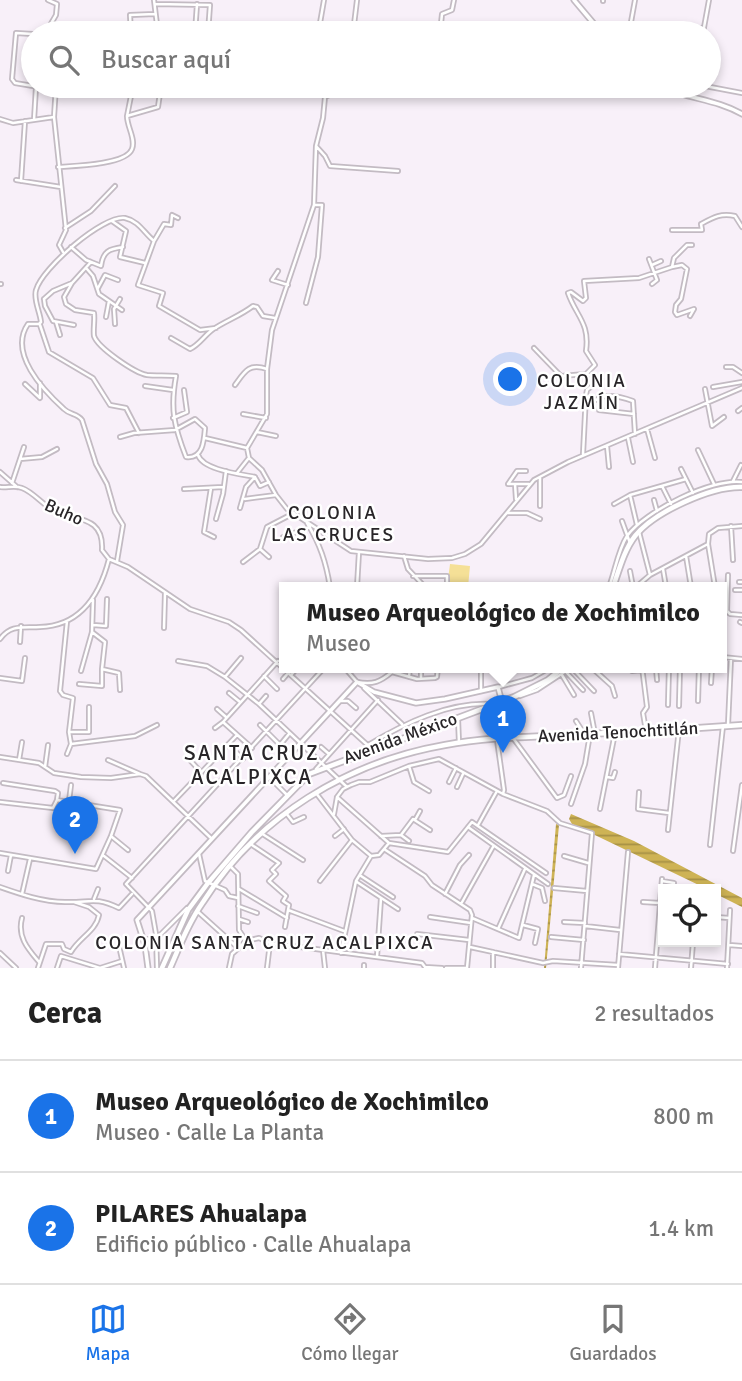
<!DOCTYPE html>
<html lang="es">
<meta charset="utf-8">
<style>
body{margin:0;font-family:Signika,sans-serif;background:#f6f6f6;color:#222}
.controls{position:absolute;right:21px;bottom:21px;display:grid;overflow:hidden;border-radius:0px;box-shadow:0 4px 10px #0003}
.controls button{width:63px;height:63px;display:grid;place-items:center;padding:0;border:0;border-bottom:2px solid #e0e0e0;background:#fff;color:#222;font:35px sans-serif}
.you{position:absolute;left:511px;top:380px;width:24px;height:24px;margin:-18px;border:5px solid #fff;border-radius:50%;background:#1a73e8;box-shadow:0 0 0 10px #1a73e833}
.badge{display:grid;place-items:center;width:46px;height:46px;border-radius:50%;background:#1a73e8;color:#fff;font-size:23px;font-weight:700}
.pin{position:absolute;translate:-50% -58px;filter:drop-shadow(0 2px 4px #0008)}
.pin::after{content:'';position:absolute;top:37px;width:24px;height:21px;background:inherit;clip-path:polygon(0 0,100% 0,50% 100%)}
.popup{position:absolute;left:279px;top:582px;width:448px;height:91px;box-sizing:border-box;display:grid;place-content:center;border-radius:0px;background:#fff;filter:drop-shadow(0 2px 5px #0005);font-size:23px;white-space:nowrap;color:#767676}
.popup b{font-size:26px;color:#222}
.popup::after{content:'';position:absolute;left:50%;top:100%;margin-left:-14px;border:14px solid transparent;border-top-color:#fff}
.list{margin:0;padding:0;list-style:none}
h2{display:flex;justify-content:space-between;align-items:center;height:91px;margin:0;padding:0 28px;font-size:30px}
h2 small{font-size:23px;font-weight:400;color:#767676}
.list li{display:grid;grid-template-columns:46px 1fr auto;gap:21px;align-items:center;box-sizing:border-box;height:112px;padding:0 28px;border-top:2px solid #e0e0e0}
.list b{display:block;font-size:26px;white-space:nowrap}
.list p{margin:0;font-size:23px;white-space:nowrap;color:#767676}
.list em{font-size:23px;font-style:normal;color:#767676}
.icon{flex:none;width:38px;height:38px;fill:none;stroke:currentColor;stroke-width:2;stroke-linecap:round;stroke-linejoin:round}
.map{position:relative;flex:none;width:742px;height:968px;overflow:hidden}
.search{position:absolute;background:#fff;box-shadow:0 4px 10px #0003;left:21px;right:21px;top:21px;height:77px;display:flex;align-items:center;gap:18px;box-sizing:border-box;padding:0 24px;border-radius:38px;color:#767676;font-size:26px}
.sheet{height:315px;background:#fff}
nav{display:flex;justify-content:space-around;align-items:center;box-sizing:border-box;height:98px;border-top:2px solid #e0e0e0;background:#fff;font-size:19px;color:#767676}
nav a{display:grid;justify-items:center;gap:4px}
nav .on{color:#1a73e8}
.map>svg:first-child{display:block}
.park{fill:#f5e097}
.water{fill:url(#water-rules)}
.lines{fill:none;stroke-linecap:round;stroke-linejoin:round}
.minor-casing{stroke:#c3bbc3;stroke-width:6}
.tertiary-casing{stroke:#c3bbc3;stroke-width:7}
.secondary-casing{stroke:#c3bbc3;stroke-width:8}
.minor{stroke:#fff;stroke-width:2.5}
.tertiary{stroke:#fff;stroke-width:3.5}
.secondary{stroke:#fff;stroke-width:4.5}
.labels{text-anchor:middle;stroke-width:5;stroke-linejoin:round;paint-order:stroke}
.street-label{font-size:18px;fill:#282528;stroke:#fff}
.neighbourhood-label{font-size:19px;letter-spacing:2px;fill:#282528;stroke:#fff}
.quarter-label{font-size:21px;letter-spacing:2px;fill:#282528;stroke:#fff}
</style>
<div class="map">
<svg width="742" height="968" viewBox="0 0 742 968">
<defs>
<pattern id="water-rules" width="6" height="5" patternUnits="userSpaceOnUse" patternTransform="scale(1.75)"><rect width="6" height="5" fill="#ceb355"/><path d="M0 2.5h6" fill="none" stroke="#a79146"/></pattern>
</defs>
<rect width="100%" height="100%" fill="#f8f0f9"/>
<path class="park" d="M450,564L470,566L468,587H447Z"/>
<path class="water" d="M571,814L634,841L742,898V907L716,894V889H707L572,824L569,819Z
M556,824L559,825L546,968H544Z"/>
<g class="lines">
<defs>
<path id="minor" d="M48,0L57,4L56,15L49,27L51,33
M154,0L158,33
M635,0L631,22L656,33
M603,1V0
M155,4L210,5L208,33
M314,25L320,23L324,0
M677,25L703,29
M602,32L607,30L614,33
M131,33L130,15L155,14
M195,33L197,4
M353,33L357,0
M440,33L442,14L452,10L454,0
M703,33L709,0
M33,34L16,33L12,79L15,83L33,86
M34,86L36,87L34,120
M56,86L54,117L66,230L59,245L63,252
M133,86L127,116L158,107L161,86
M340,86L338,91L325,97L323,118L316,146L325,156L330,166L398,171
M705,86L742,93
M56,87L77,88
M160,91L178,93
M0,119L13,123L54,117
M316,146L314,205L272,330L267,369V414L247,448L249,458L262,470L276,495L287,509L351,551L428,559L452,558L465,554L481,544L534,480L568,462L742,388
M58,167C73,166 126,165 132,149C136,139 127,127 127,116
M16,180L61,187
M21,181L25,121
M178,218L172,215L171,225L164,224L154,241L138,285L163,293L159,306L200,330L216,328
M112,221L126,231L120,257L145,263
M65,228L91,211L115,186
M672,230H702L701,224C714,217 721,213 735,216L742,227
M71,247L86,260L101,266C103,251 109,249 123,247
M649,259L657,280L652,284
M652,265L661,261
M672,267L682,265L687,269L681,299L676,305L675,312L677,315L694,309L690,316
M87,269L93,276L99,294L122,310
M278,271L272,280L288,285
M72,283L64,297L66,304L75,310L94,313C95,321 93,329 94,336C98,348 135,373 147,375C156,376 166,375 176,376C170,409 174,426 186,457C203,459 204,441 205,428L195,419L175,430L134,433L120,437
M0,284H1
M98,288L105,275L118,280
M44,299L53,291L72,283L91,262
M44,299L45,306L53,321L74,325
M306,303L318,257L322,205H314
M106,317L109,301
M56,322L60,335
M115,324L114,309L120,299
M40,325L49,352L93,378L110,405L126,408L139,433
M171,338L190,349C199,345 204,336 212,330C225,321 240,316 253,306L257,307L263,316L275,318
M534,348L561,376L586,374L595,365L586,351C590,323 576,316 568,293L571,292L583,301L586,298L584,281L639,278L672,267L674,258L687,245H692
M726,367H733L742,373
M25,384L40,398V383
M235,385C245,371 249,363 267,369
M145,386L173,390
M713,387L742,382
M705,389L712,426L724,417
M596,400C605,393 622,397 633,401L635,434
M599,410L634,414
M738,411L742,408
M243,414L266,418
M173,418L187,412L184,390
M647,429L655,458
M257,432L276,436
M205,438L247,448
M628,438L633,462
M607,446L609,467
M698,450L714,484
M583,454L586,395L587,390L601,379L586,374
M198,455C203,470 240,474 255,477L260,486L269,482
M20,459L42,457L57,449
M681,469L693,493
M0,472L17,487
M237,473L248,459
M733,481L741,465
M12,483L24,447
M515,484H529
M662,486L671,504
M0,487C7,488 15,485 22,488C33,492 42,504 53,510C75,521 104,515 102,550L109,559L128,567L190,609L229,622L241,630L373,750
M211,488L204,532L214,537
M184,489L223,487
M630,495L637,525
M245,499L276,495
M516,499L515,484H508L517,471H526
M654,500L657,511
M614,504L630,495L686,479
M540,506V478
M240,508L246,487L255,477
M507,513H527L540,519
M216,519L223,494L226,471
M622,521L630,543
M307,523C320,544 326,562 330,587
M731,526L733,560
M639,532L650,575
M283,537L310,527
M260,549L267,527L294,513
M404,556L408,569L425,587
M686,556L691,587
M117,561L123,525L115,512L107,484L96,464L82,420C77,413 70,415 64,409C43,390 8,353 28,324H39L41,322C40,312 33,299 36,290C42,268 103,215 125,218C139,221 144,233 154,241
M243,562L260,549L269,557
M663,569L666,587
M630,571L633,587
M728,575L727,611L730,614L742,615
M413,576H447V587
M739,582H742
M357,587L359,552
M609,587C615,571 618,550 627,536C645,511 712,478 742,482
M636,587L650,575L708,544
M715,587L708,544L709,534L718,528L742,526
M735,590H742
M67,621L60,691L63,695L73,698L69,732L71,744
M740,622L742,623
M93,625L106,626L107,599
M164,628L165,593
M92,632L105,642L102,669L119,673L120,690
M0,639C11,624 23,628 40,627C81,626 100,594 109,559
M20,642L21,626
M722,657L742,659
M178,661L207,666L225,677L259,704L347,787
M344,667L357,682C373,685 380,682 392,672L417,679L435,678L437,677L438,667
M591,667L612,686L615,696
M642,667L647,707L643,713L646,731
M642,667L669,668
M572,668L594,691
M656,668L657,680
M81,671L92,632L93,600
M632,671L642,670
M566,672L583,690
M292,674L298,667
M562,675L574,695
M264,676L277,689
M225,677L241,658
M409,677L410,667
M0,678L22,681L25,658
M421,678V667
M283,679L289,672
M711,683L712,667
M79,684L102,686V669
M499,687L532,678L551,667
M364,688L402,724
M481,691V667
M229,693L240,702
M520,696L537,690L572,667
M341,701H348L356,708
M698,701L699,667
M259,704L266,696
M668,705L669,667
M679,706L680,667
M217,709L226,717
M591,713L595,734
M458,718L459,743
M576,721L585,735
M223,722L252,748
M260,725L290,755
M728,725L731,658
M215,728L223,722L278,661
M69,732H89V707
M513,738L557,798L564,795L571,776
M497,740L504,790L503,794
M71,744L135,736L157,725
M280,745L289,734
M368,745C405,723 448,702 491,704
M321,747L329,754
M237,753L243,759
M67,754L71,744
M0,757L39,763L54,773L81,777L111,778L140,774L146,776L212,839
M187,757L201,772
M19,760L22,742
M108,760L140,774
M409,766L414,782L429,791
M45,767L48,745
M316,769L378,700
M607,777L613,778L615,772
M270,778L287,795
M449,782L456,768
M3,783L55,791L58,793L57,800
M457,787L463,774
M639,792L638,809L669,813
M316,793L352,840L371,856
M337,797L389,843L448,852L472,822L546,873
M69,801L71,785
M174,801L237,735
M0,802L53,808L57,800
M571,804L585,764L590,734
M600,809L615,733
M286,813L293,822L304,817
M334,814L337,797L343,789L351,785L359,782H370L409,766L439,759L503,794L547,811L560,823L592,833L581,968
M415,820L420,811
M478,825L497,791
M468,827L548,884
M668,830L679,729
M261,833L303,860
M401,835L413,819L430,830
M335,836L344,829
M381,836L401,835L409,841
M112,837L128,850
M252,845L279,863L272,870L276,874L269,881L286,896L283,901L289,905L288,910L344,931
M710,845L723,726
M384,849L425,876L432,885L470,910L472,915L467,968
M733,851L742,785
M0,853L96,869L111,836L120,810L57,800
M199,854L205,881L225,890L229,896L238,898
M104,856L132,878
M564,856L588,863
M8,871L11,855
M361,876L393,897
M320,881L352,840
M662,881L674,883
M357,882L398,909
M532,884L542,888L545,901
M0,887C20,894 43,902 65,902C90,903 94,896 119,908L132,894
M554,888L587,891
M239,889L287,918
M22,894L30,859
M445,894L460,865L469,855
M94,899L98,889
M643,902L660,903
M461,904L493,847
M238,906L257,913
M197,911L238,948
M430,917L471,923
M716,917L729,918
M22,918C17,937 28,949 39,962
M472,918L519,938L534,875
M239,919L248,922
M564,922L585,923
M523,925L538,929L535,943
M585,926L620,930
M285,927L288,910
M498,929L525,869
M417,934L469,940
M551,937L584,940
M143,939H156L187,908
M246,941L259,938L270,943L422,963L425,967L442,968
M729,945L742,946
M119,946L124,968
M470,947L543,963L553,961L618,965
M323,950L325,968
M0,953L16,968
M341,953L356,881L371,856L379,855L389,843
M619,954L728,964
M377,957L381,898
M38,968L46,944H62L64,949L71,952C79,938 96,931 99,915L89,907L74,902
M57,968L61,956L100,968L122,961
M157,968L156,934L152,911L126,884L325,667
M229,968L232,954L246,941L239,930L238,874L230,866
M267,968L270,943
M364,968V965
M446,968H467
M493,968V952
M618,968L628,852
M655,968L662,879
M691,968L693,942
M727,968L730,910"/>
<path id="tertiary" d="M574,0L595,25L604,33
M660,86C687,99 716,99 742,114
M148,968L145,945L137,920L357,682L374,692L416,703L445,699L498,687L511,738"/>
<path id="secondary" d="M613,587C619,570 624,550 635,536C654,512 711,486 742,487
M162,968L188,910L208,883L252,832L309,774L514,697L548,680L564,667
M170,968C180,945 189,922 203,902C257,817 347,762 445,745C492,736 541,737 588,734C640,732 691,729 742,725"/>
</defs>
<use href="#minor" class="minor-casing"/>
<use href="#tertiary" class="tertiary-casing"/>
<use href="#secondary" class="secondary-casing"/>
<use href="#minor" class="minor"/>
<use href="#tertiary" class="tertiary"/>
<use href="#secondary" class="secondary"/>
</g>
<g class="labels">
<g class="street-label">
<text transform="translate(64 512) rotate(24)" y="6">Buho</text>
<text transform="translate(618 732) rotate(-3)" y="6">Avenida Tenochtitlán</text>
<text transform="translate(400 738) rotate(-20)" y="6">Avenida México</text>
</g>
<g class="neighbourhood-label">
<text x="582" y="387">COLONIA<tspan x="582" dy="22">JAZMÍN</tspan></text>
<text x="333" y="519">COLONIA<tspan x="333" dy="22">LAS CRUCES</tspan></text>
<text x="265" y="949">COLONIA SANTA CRUZ ACALPIXCA</text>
</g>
<g class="quarter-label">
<text x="252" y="760">SANTA CRUZ<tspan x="252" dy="24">ACALPIXCA</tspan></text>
</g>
</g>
</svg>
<div class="controls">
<button><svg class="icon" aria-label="locate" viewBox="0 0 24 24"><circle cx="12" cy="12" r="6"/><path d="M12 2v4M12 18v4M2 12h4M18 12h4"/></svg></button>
</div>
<div class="you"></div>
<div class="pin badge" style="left:503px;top:753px">1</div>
<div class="popup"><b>Museo Arqueológico de Xochimilco</b>Museo</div>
<div class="pin badge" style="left:75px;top:854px">2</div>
<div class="search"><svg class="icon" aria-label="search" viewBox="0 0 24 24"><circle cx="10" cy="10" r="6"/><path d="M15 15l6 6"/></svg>Buscar aquí</div>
</div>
<section class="sheet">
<h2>Cerca<small>2 resultados</small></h2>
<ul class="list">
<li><span class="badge">1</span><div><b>Museo Arqueológico de Xochimilco</b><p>Museo · Calle La Planta</p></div><em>800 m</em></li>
<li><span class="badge">2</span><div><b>PILARES Ahualapa</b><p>Edificio público · Calle Ahualapa</p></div><em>1.4 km</em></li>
</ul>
</section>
<nav>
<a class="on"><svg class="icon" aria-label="map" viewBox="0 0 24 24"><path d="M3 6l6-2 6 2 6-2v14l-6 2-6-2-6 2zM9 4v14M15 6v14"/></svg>Mapa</a>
<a><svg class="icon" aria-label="directions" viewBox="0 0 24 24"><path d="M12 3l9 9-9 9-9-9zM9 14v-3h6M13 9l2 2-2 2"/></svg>Cómo llegar</a>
<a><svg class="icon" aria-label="saved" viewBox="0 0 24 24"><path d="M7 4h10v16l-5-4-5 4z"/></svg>Guardados</a>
</nav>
